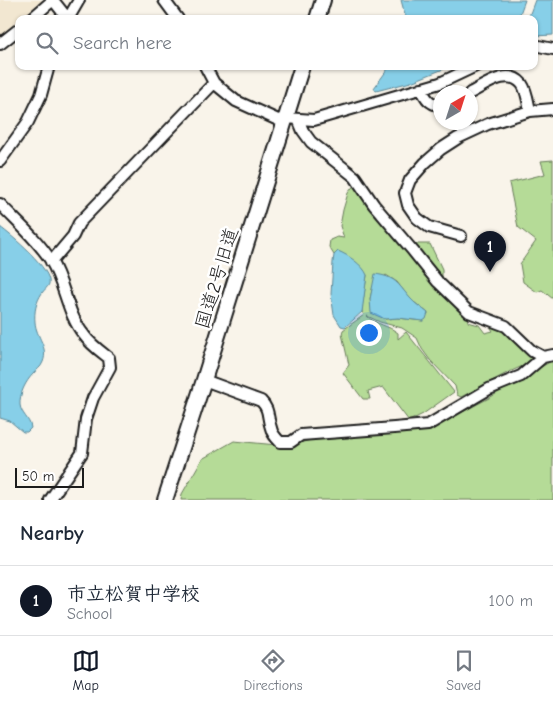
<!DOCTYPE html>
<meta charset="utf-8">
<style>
body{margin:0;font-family:"Comic Neue","Klee One",sans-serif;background:#f6f6f7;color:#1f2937}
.compass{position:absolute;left:433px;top:85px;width:45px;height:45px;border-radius:50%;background:#fff;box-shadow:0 1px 4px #0004;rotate:39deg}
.scale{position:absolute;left:15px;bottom:12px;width:69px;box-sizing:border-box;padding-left:5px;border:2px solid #1c1c1c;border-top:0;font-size:14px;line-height:18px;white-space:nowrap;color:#1c1c1c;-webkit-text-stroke:4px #fff;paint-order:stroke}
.you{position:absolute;left:368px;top:332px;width:18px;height:18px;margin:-12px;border:4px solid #fff;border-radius:50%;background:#1a73e8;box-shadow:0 0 0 8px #1a73e833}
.badge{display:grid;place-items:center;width:32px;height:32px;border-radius:50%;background:#111827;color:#fff;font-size:16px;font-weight:700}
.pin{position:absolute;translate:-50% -41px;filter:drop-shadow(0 1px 2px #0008)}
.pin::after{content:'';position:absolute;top:26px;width:18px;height:15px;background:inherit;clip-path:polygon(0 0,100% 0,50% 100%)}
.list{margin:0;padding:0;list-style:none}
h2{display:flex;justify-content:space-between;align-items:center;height:65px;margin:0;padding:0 20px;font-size:21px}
h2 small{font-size:16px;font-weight:400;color:#747a83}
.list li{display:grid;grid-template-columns:32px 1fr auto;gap:15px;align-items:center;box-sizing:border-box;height:70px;padding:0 20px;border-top:1px solid #e0e1e3}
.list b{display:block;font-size:19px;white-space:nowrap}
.list p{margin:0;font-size:16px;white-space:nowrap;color:#747a83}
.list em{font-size:16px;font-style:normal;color:#747a83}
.icon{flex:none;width:28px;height:28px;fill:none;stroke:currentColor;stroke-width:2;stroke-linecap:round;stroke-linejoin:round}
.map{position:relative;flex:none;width:553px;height:500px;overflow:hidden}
.search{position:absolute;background:#fff;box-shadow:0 1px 4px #0004;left:15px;right:15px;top:15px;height:55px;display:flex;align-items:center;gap:12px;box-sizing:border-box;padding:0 18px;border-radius:10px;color:#747a83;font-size:19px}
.sheet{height:135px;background:#fff}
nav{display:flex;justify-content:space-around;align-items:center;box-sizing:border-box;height:70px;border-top:1px solid #e0e1e3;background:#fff;font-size:14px;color:#747a83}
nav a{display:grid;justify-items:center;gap:2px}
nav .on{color:#111827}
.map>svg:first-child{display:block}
.built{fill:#f2e7d1}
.green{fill:#b5db97;stroke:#687c5a;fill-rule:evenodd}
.water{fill:#87cfe8;stroke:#5c8796}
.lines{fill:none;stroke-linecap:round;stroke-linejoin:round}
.minor-casing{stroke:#1c1c1c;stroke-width:14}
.tertiary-casing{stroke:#1c1c1c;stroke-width:18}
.minor{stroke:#fff;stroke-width:10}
.tertiary{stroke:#fff;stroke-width:14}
.labels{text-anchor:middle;stroke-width:5;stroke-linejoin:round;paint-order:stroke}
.street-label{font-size:19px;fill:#1c1c1c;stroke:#fff}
</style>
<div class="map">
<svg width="553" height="500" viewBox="0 0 553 500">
<rect width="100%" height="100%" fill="#f9f4ea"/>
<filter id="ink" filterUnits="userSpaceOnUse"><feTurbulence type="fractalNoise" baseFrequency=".02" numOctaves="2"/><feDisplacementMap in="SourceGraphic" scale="10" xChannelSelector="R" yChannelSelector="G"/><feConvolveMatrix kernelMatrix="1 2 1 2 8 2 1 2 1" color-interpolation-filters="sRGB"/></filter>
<g filter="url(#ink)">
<path class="built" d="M0,0H43L21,19H19V20L0,36Z"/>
<path class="green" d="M553,160V299L542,290L537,292L523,282L520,264L536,241L518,227L509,183L545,174L541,161Z
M355,184L469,317L468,322L479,325L485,333L493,331L491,328L492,324L508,331L523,351L531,354L536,360L507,373L461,397L457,395L455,386L430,360L422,349L417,338L402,328L380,322L367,316C376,325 388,325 398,333V339L406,332L454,392L423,414L409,421L383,387L368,391L370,399H363L343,373L349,365L342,334L343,330L364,315L362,312V308L367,275L338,251L334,255L329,247L330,240L337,237L344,238L340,226L343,210L348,193ZM386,275L397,282L410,299L428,313L423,321L398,318L385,319L370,299L373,286Z
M413,244H430L442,269V278L439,279Z
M553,360V500H181L182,494L202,459L234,441L288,446L311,440L430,429L489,398Z"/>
<path class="water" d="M401,0H525L518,19H406Z
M535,0H553V35L534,36V19H528Z
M390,66H451L411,82L376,91L374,88Z
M0,227C11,235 53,270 49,284C48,287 44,290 42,293C36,302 34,312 35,322C36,337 49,347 43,362C41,368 36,370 33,374C26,381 19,394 20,405C21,414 30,419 31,428L27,432H23L10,421L0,418Z
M338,251C348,255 363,265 367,275L362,312L345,327L341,326L334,315L331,294L333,262L334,255Z
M375,274C396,277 397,283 410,298C415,304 422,308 428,313L426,319L423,321L398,318L385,319L371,313L370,299Z"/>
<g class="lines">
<defs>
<path id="minor" d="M53,0L68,19
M164,0L178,19
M31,19L53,0
M68,19L79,0
M0,44L19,29
M534,45L553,49
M205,66L214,83L236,101L278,120L285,118L314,120L440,83L476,66
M421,88C426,99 429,103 440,106
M470,93C484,86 508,67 522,84C527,91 528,102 530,111
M298,119L303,131L311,142L355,177L374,205L413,251L438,282L469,312L506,326L532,351L543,357
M0,161L28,122L41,95L49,66
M0,204C17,222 38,240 51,261C65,284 67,314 84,335C90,344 100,351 109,358L110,367L93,398L86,419L82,453L50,500
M461,236L429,227L417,218L408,205L405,193L410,180L425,163L441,149L458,138L488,124L530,111L553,109
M51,262L73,236L79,223L214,83
M204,380L261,401C270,410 267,417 271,428C272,434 276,438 280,442H291L301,435L394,428L428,425L489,389L521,376L543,357L553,355"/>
<path id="tertiary" d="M317,19L323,0
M165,500L204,380L302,66"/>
</defs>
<use href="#minor" class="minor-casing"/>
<use href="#tertiary" class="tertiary-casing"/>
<use href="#minor" class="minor"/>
<use href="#tertiary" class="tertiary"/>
</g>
</g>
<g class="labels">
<g class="street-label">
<text transform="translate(216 278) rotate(-73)" y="7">国道2号旧道</text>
</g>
</g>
</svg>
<svg class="compass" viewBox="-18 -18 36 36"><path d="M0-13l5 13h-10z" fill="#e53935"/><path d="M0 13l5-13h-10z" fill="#747a83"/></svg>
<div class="scale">50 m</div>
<div class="you"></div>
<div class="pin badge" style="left:490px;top:272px">1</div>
<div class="search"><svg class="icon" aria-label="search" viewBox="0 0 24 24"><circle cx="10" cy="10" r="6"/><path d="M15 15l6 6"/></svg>Search here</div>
</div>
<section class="sheet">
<h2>Nearby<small></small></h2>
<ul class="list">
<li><span class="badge">1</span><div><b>市立松賀中学校</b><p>School</p></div><em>100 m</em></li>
</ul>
</section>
<nav>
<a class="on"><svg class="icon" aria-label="map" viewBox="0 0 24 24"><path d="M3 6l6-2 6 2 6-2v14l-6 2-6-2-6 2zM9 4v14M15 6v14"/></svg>Map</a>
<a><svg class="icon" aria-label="directions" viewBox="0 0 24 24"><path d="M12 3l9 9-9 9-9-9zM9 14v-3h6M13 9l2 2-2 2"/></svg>Directions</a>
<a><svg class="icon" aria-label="saved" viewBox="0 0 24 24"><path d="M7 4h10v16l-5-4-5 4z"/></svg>Saved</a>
</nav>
